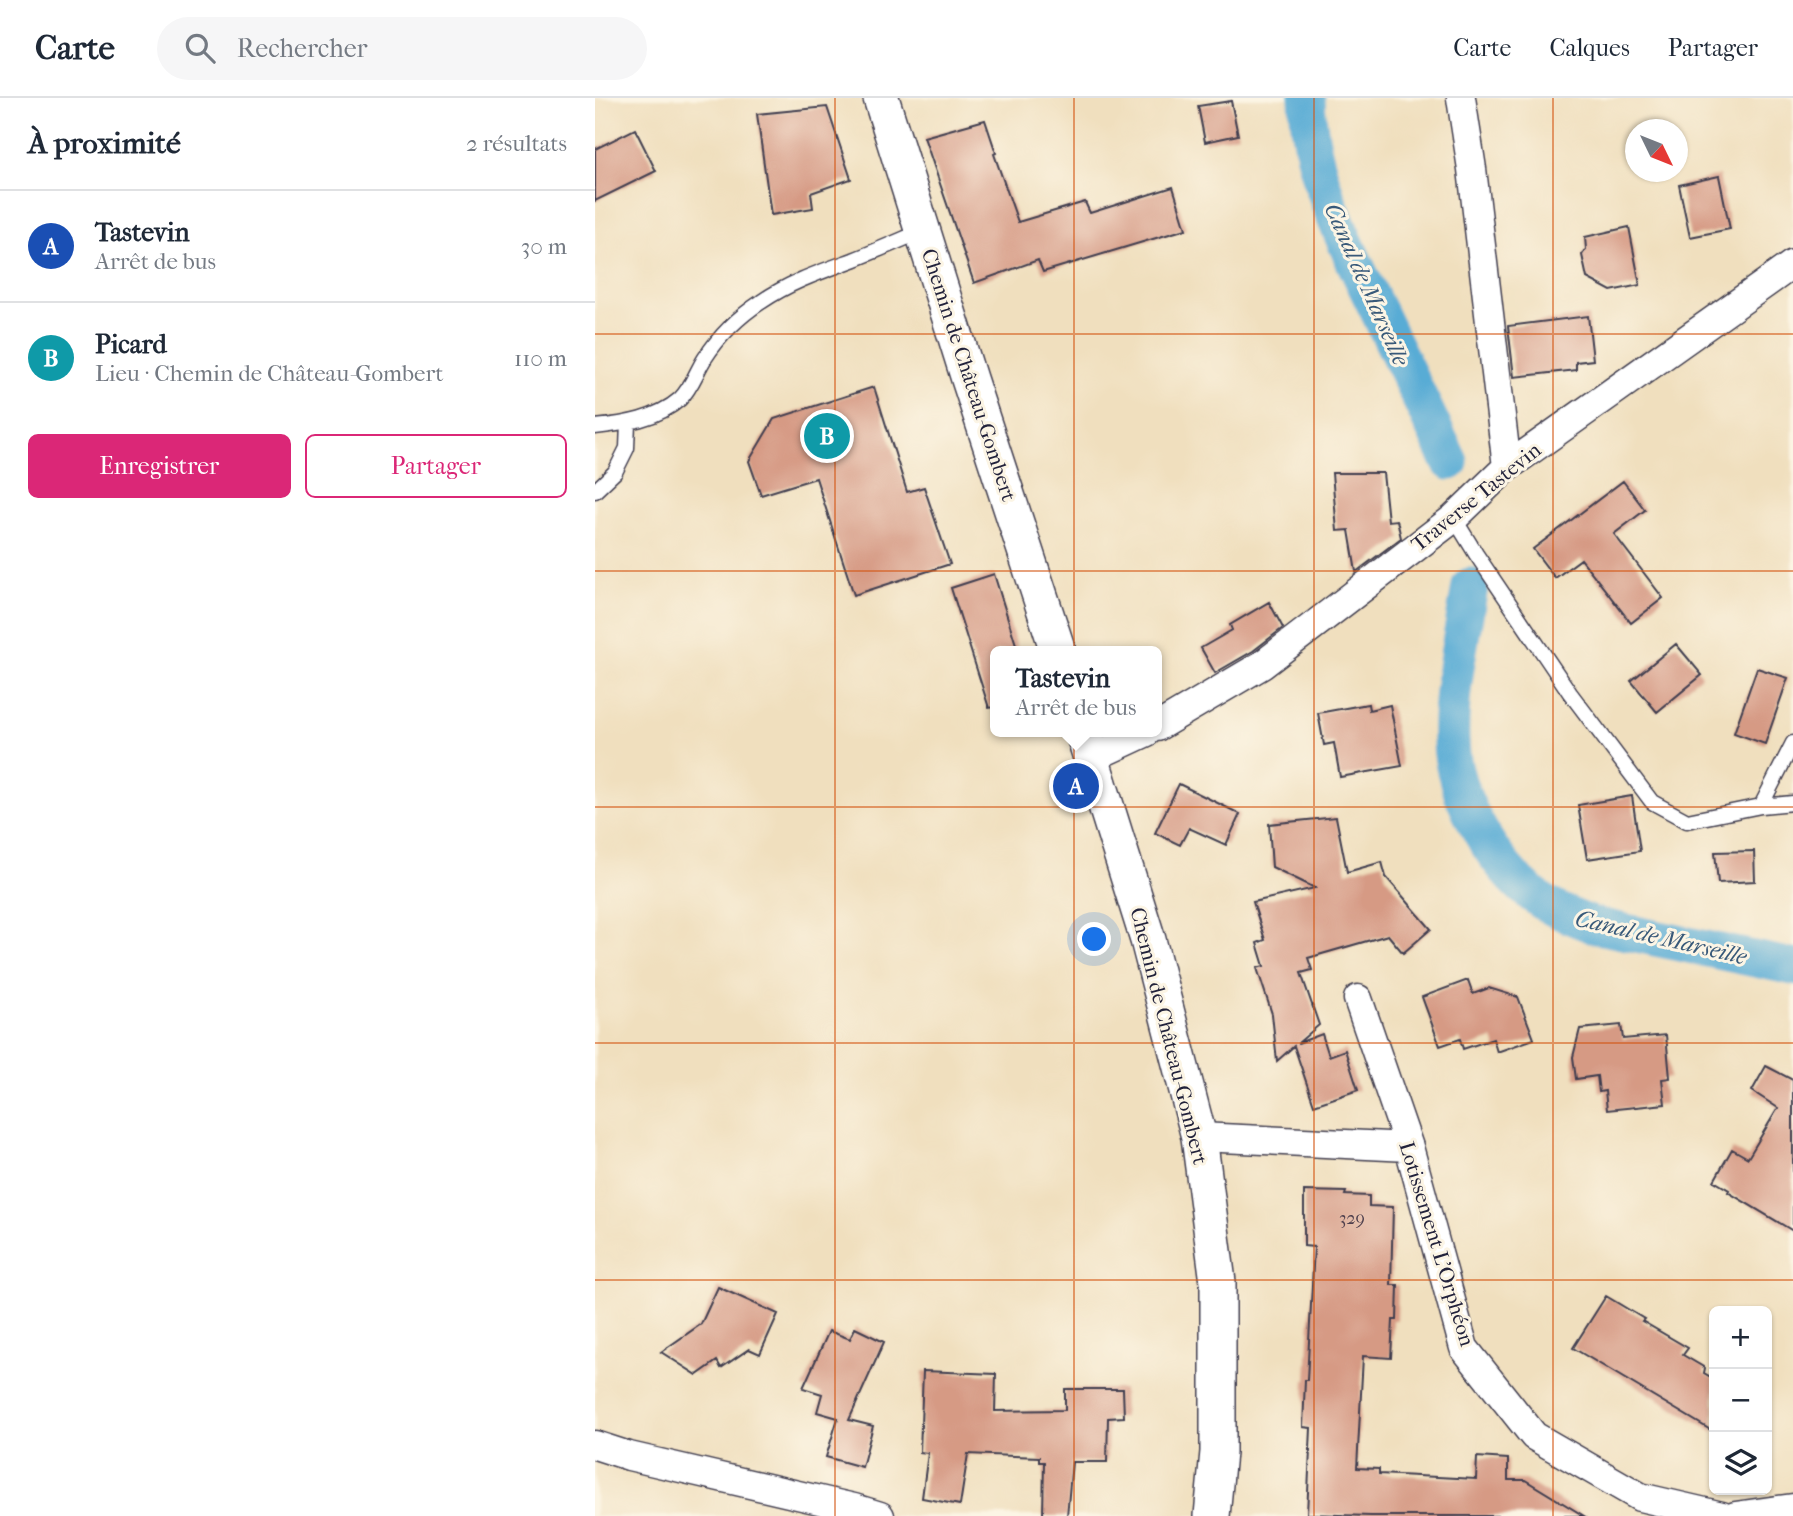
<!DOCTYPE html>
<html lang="fr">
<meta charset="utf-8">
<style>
body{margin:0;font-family:"IM FELL French Canon",serif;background:#f6f6f7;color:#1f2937}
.controls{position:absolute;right:21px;bottom:21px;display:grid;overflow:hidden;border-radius:10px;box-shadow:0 2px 5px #0004}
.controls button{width:63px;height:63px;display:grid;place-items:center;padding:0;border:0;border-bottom:2px solid #e0e1e3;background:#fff;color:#1f2937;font:35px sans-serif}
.compass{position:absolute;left:1030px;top:21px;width:63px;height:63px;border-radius:50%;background:#fff;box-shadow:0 2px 5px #0004;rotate:133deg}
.you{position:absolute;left:500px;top:842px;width:24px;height:24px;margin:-18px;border:5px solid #fff;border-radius:50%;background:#1a73e8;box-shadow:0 0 0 10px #1a73e833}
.badge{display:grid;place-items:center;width:46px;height:46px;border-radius:50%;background:#db2777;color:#fff;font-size:23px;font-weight:700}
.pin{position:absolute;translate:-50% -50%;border:4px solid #fff;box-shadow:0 2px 7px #0006}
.popup{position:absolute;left:395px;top:548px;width:172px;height:91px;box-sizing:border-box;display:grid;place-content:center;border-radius:10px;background:#fff;filter:drop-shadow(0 2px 5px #0005);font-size:23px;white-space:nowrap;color:#747a83}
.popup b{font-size:26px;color:#1f2937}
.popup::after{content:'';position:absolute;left:50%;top:100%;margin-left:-14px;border:14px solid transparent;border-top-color:#fff}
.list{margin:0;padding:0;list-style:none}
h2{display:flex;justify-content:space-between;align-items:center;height:91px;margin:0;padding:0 28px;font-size:30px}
h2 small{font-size:23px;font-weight:400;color:#747a83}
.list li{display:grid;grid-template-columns:46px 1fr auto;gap:21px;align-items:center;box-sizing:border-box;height:112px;padding:0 28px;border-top:2px solid #e0e1e3}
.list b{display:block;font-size:26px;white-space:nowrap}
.list p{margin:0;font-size:23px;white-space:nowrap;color:#747a83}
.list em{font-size:23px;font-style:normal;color:#747a83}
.actions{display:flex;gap:14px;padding:21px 28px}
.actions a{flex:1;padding:16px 0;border:2px solid #db2777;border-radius:10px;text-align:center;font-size:24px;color:#db2777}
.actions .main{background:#db2777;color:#fff}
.icon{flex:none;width:38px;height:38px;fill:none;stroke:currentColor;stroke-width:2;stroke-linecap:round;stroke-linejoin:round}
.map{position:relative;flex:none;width:1198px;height:1418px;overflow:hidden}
header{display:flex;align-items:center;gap:42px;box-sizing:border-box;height:98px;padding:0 35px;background:#fff;border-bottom:2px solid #e0e1e3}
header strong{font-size:33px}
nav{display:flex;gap:38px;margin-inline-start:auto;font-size:24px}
.search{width:490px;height:63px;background:#f6f6f7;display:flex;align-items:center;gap:18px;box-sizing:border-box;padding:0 24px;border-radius:38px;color:#747a83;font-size:26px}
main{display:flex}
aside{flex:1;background:#fff}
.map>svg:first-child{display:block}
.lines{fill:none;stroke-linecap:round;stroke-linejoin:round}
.canal{stroke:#59acd5;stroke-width:37}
.building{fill:#d69a84}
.service-casing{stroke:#413e4f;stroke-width:17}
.minor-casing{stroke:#413e4f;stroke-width:31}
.tertiary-casing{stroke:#413e4f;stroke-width:38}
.service{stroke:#fff;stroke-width:14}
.minor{stroke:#fff;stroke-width:28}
.tertiary{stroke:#fff;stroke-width:35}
.grid{fill:none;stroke:#d45411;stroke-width:2;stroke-opacity:0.55}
.labels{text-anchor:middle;stroke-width:6;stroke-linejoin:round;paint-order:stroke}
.number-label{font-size:18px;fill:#4f404d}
.street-label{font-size:21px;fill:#22223b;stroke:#fcf5e5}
.water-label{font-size:23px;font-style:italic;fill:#385979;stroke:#fcf5e5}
</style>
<header>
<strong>Carte</strong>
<div class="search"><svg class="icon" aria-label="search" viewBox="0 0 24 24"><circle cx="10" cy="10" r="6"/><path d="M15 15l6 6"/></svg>Rechercher</div>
<nav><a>Carte</a><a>Calques</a><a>Partager</a></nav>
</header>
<main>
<aside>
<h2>À proximité<small>2 résultats</small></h2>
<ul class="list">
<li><span class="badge" style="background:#1a4fb4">A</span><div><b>Tastevin</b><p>Arrêt de bus</p></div><em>30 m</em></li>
<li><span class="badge" style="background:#0f9aa8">B</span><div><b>Picard</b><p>Lieu · Chemin de Château-Gombert</p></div><em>110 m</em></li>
</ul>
<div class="actions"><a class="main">Enregistrer</a><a>Partager</a></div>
</aside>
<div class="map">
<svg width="1198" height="1418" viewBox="0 0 1198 1418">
<rect width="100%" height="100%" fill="#fcf5e5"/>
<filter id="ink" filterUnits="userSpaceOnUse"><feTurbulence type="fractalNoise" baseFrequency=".0143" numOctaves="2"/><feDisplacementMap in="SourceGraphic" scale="14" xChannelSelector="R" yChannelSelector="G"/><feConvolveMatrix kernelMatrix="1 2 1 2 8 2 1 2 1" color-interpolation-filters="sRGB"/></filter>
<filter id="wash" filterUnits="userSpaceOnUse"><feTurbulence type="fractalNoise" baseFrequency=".00686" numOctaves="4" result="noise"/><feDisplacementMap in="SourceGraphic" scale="28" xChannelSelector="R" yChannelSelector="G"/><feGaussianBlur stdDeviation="1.57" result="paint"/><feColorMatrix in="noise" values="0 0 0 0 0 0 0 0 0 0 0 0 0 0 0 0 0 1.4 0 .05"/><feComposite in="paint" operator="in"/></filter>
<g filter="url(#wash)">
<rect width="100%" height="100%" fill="#f0dfbe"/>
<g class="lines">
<path class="canal" d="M712,0C714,76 750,146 783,213C807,263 831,314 855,364
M875,488C867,539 854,591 856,643C857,692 894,760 932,792C951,809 974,818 998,827L1198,869"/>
</g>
<g id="blocks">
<path class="building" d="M636,3L643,37L610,44L603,8Z
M232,9L256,81L216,95L218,110L176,117L162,16Z
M390,22L401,55L399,56L423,124L490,104L495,115L578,89L591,131L448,174L443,162L379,185L329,39Z
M40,31L61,73L0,103V51Z
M1124,78L1135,131L1095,139L1084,87Z
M1034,129L1045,187L1016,193L992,180L987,157L991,151L990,139Z
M993,218L998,262L981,264V272L919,279L913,228Z
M279,289L312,394L329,389L355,466L259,497L221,380L166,397L154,363L179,321Z
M737,375H788L793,423L802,422L806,440L761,474L754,432L742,433Z
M1028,383L1050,412L1019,436L1068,500L1036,525L986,461L960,480L938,451Z
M399,476L423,553H401V609L394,610L356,490Z
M674,504L688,530L658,553L620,575L606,550L637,532L635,527Z
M1081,546L1107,577L1062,614L1036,583Z
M1162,570L1193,580L1170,646L1139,635Z
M773,606L774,612L795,607L807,668L745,679L739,645L729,647L723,615Z
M584,686L645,716L631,747L594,730L585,747L560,735Z
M1037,698L1045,753L992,761L983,707Z
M741,719L752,774L787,764L791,779L836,831L808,855L793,837L713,860L717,872L706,875L724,927L703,945L727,936L734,958L750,952L763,992L719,1007L699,948L682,963L677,916L662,870L669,868L662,845L670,842L658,804L720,790L677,769L674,726Z
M1159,753L1160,783L1123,785L1120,754Z
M873,882L878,896L894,890L923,899L939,941L902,954L898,941L868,951L865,941L845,948L827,899Z
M1026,927L1028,941L1071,937L1075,980L1067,981L1070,1006L1012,1012L1010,993L1004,994L1002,978L981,981L978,959L985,931Z
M1171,968L1198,982V1133L1133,1094L1134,1092L1119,1083L1137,1051L1153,1060L1183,1010L1157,993Z
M709,1093L751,1094L750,1097L774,1098V1108L798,1109L796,1187H803L802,1222H798L796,1260L768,1258L762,1370L784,1371V1376L881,1381L882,1359L913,1361V1382H930L989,1418H776L712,1416L716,1330L708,1329L710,1282H712L719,1149L709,1148Z
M123,1189L183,1216L165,1256L154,1251L126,1270L122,1263L102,1277L66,1254L106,1226Z
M1011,1198L1049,1221L1047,1223L1093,1250L1088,1257L1110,1270L1109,1275L1119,1281V1334L978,1250Z
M260,1230L289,1244L254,1322L278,1328L267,1369L231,1359L243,1320L222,1314L227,1296L208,1290L234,1233L255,1241Z
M328,1273L401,1276L400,1313L470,1312V1291H528L529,1319L513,1320L512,1364H477L472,1418H448L449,1364H444V1359L373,1356L365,1407L327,1400L333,1355L325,1354Z"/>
</g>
</g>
<g filter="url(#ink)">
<use href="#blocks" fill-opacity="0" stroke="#413e4f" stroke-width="2"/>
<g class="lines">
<defs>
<path id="service" d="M0,329C30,326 62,321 85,301C97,289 101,274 110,260C125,237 143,219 166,204C195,184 225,174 258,162C281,153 304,143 327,133
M0,393L20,374L32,350L33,325
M859,420L881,456L975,595L1057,704L1092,723L1166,708L1198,645
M1166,708L1198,705"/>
<path id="minor" d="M866,0L877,71L912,369
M562,629L667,567L859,420L912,369L1198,166
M496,660L552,634
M763,901L814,1049L869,1250L939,1338L1045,1399L1127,1418
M604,1039L814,1049
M0,1347L34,1358L259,1410L285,1418
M1140,1418L1198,1410"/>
<path id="tertiary" d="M286,0L374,281L463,553
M488,634L553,842L604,1039L623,1184V1354L617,1418"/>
</defs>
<use href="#service" class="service-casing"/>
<use href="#minor" class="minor-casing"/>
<use href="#tertiary" class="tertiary-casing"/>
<use href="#service" class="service"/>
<use href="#minor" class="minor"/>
<use href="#tertiary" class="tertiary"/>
</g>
</g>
<path class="grid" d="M240,0V1418M479,0V1418M719,0V1418M958,0V1418M0,236H1198M0,473H1198M0,709H1198M0,945H1198M0,1182H1198"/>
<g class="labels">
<g class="number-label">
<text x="757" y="1126">329</text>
</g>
<g class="street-label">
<text transform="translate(374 277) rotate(72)" y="7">Chemin de Château-Gombert</text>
<text transform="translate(881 399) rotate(-39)" y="7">Traverse Tastevin</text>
<text transform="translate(574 938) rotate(76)" y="7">Chemin de Château-Gombert</text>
<text transform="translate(842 1146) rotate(73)" y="7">Lotissement L'Orphéon</text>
</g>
<g class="water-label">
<text transform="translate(772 186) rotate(66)" y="8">Canal de Marseille</text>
<text transform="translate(1066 839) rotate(13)" y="8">Canal de Marseille</text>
</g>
</g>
</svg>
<div class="controls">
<button>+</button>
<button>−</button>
<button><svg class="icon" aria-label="layers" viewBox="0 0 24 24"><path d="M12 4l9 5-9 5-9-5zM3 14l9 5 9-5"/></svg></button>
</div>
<svg class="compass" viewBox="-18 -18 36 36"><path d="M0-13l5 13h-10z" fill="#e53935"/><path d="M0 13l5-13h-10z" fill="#747a83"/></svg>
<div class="you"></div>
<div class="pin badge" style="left:481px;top:688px;background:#1a4fb4">A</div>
<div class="popup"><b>Tastevin</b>Arrêt de bus</div>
<div class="pin badge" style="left:232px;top:338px;background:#0f9aa8">B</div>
</div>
</main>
